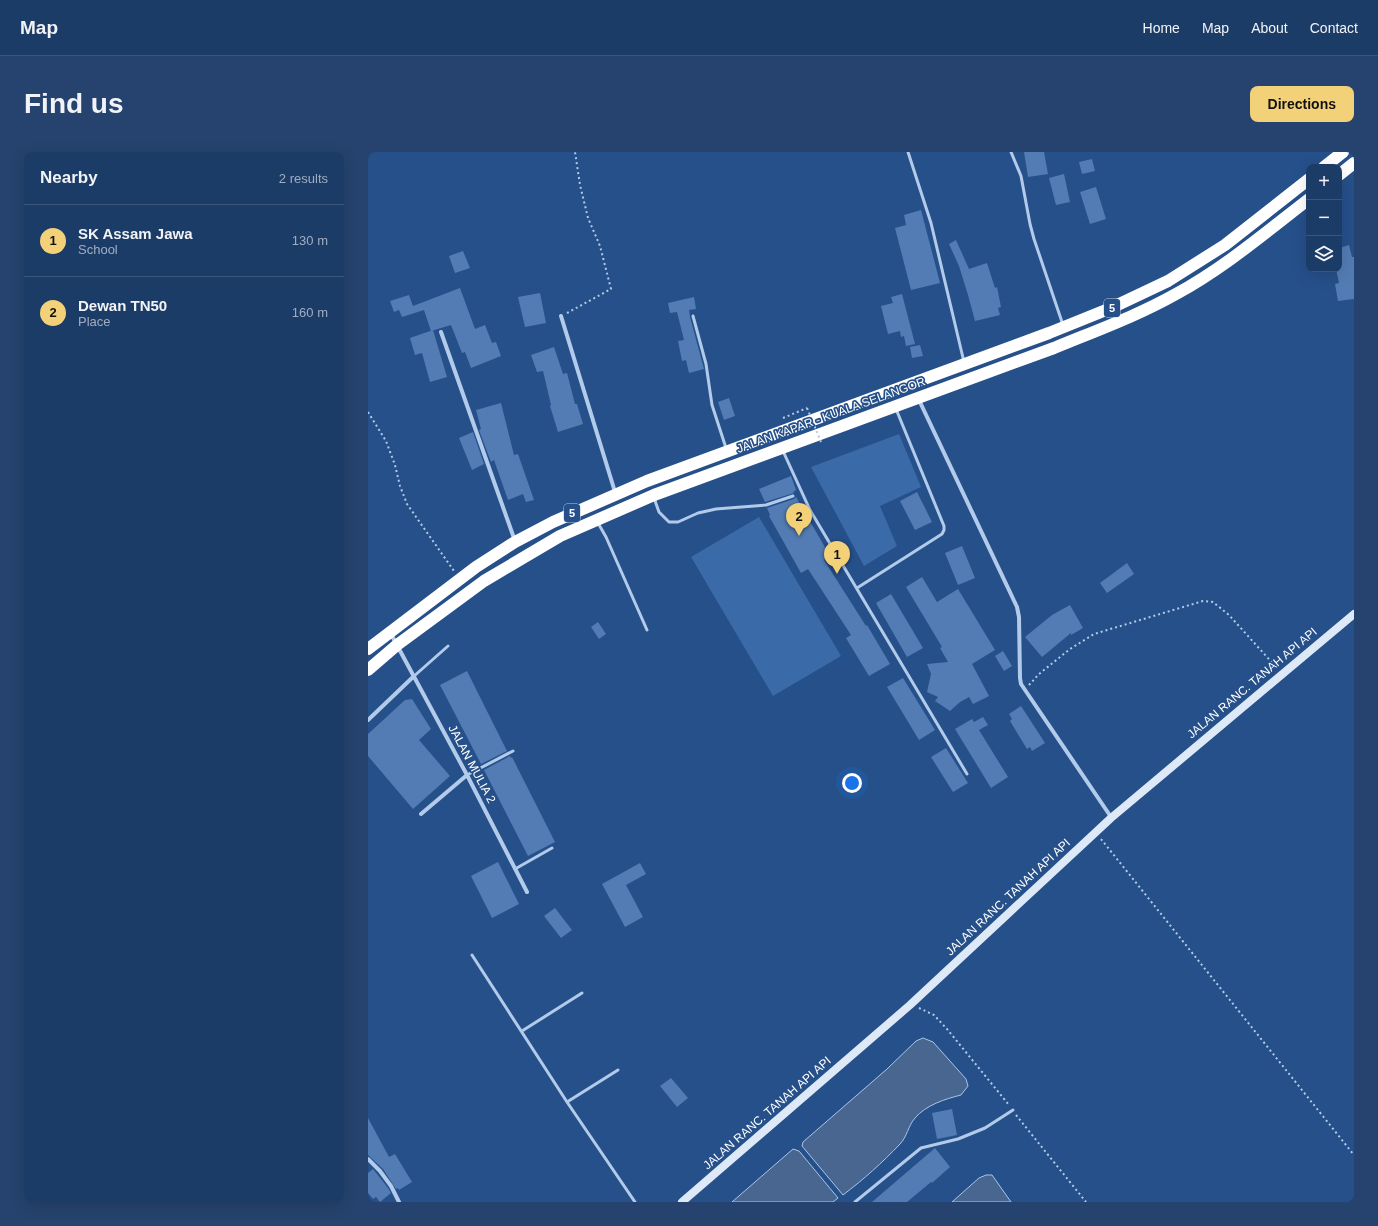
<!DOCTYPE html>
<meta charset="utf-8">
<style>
body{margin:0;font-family:Helvetica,sans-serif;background:#25436e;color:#f1f3f6}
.controls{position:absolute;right:12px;top:12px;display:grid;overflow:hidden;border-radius:8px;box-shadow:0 4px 16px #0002}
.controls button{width:36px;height:36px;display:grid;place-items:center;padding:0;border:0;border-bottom:1px solid #3a567c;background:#1c3c68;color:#f1f3f6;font:20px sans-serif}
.you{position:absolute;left:484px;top:631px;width:14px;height:14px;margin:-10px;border:3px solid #fff;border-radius:50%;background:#1a73e8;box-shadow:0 0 0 6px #1a73e833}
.badge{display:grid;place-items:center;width:26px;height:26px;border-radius:50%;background:#f3d178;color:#111;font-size:13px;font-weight:700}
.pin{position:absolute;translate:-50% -33px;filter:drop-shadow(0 1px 2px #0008)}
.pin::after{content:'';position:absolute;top:21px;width:14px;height:12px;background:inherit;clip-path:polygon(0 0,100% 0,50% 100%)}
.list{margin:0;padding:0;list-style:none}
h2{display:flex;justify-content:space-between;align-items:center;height:52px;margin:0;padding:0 16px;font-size:17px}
h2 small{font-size:13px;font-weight:400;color:#a0adc0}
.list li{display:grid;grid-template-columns:26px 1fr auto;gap:12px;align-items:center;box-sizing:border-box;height:72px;padding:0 16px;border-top:1px solid #3a567c}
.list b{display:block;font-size:15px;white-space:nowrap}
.list p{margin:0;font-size:13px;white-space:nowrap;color:#a0adc0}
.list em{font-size:13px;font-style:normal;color:#a0adc0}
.icon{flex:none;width:22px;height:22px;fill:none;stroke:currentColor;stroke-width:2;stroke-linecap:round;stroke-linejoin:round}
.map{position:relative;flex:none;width:986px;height:1050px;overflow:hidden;border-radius:8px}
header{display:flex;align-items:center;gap:24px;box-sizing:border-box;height:56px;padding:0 20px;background:#1c3c68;border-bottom:1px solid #3a567c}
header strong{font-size:19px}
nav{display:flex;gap:22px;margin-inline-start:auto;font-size:14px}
.intro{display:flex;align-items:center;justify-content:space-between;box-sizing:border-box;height:96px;padding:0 24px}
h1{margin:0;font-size:28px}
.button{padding:10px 18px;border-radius:8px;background:#f3d178;color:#111;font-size:14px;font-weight:700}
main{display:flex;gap:24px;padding:0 24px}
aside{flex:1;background:#1c3c68;border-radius:8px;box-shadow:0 4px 16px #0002}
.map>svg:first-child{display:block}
.green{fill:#3a6aa7}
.water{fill:#496690;stroke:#a8c6ea}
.building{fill:#527cb3}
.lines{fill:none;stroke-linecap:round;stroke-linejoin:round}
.path{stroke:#b3cbea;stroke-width:2;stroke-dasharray:2 3;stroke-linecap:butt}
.lane{stroke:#b3cbea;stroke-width:3}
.street{stroke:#b3cbea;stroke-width:4}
.secondary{stroke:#dee9f8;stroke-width:8}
.highway{stroke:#fff;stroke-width:12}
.path-bridge{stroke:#b3cbea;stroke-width:2;stroke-dasharray:2 3;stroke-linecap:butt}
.labels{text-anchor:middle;stroke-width:3.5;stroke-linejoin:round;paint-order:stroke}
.shield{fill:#26508a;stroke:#becadc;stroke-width:1}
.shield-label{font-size:11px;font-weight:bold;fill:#fff}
.street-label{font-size:12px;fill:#fff;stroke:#26508a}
</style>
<header>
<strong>Map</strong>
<nav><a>Home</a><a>Map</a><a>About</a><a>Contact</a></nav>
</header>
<div class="intro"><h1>Find us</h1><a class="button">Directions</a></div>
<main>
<aside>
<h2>Nearby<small>2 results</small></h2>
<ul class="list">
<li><span class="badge">1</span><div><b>SK Assam Jawa</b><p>School</p></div><em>130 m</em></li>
<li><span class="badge">2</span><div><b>Dewan TN50</b><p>Place</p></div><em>160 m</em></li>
</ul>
</aside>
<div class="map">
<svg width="986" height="1050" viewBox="0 0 986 1050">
<rect width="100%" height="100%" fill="#26508a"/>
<path class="green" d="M531,282L553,335L512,354L529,394L496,414L443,315Z
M391,365L473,504L405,544L323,405Z"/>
<path class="water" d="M555,886L565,890L598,927L600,934L593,943C577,947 558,953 547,966C540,974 539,985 532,992C514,1011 496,1027 475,1043L434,994L435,990L519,917L548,889Z
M425,997L431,999L470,1046L465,1050H364Z
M618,1023H624L643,1050H584L611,1026Z"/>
<path class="building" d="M656,0H676L680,22L660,25Z
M724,7L727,19L714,22L711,10Z
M696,22L702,50L688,53L681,26Z
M728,35L738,67L722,72L712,40Z
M553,58L572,131L543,138L527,76L538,73L536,63Z
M588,88L601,117L619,111L627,136L629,135L633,155L630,156L632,163L607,169L600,143L591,114L581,92Z
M981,93L984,105H986V147L970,149L967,132L971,131L968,117H971V96Z
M95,99L102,116L87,121L81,104Z
M92,136L107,177L117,173L124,191L128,190L133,204L103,216L97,200L94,201L83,173L63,179L56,158L34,165L31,158L26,160L22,149L41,143L45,154Z
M172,141L178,171L157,175L150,145Z
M534,142L547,192L538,194L536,184L533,185L532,179L520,182L513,154L525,151L523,145Z
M326,145L328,157L321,158L322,165L336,217L321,221L318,208L314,209L310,189L316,188L309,160L302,161L300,151Z
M65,178L79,225L62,230L54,201L47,203L42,186Z
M552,193L555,204L544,206L542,195Z
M186,195L195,222L199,221L207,252H209L215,272L190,280L182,254L183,253L175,219L169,220L163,203Z
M361,246L367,264L356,268L350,250Z
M133,251L146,303L150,302L166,348L158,350L155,342L140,348L126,308L123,310L111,278L113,277L108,258Z
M105,280L116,312L104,318L91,286Z
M423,324L428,338L425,340L426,341L397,350L391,337Z
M549,340L564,370L547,378L532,349Z
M428,345L462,404L456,408L498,474L499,473L522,512L501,524L478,486L483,483L440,417L433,421L401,364L402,363L399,356L426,347Z
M594,394L607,426L590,433L577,401Z
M759,411L766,422L739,441L732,431Z
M554,425L569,450L590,437L627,498L604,512L621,544L605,552L601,545L592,550L582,559L567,549L570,545L559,540L563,522L559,512L580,510L572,496L574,495L538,435Z
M523,442L555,496L539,505L508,451Z
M702,453L715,476L703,483V481L674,505L657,485L684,463Z
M230,470L238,482L231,487L223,475Z
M635,499L644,514L636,519L627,504Z
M99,519L139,599L113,612L72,533Z
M535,526L567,578L551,588L519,535Z
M44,547L63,577L51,588L82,624L45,657L0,604V582L37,548Z
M653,554L677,591L664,599L662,595L659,597L642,569L644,567L641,562Z
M615,565L620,573L611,578L640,625L623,636L587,577L604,567L606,570Z
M578,596L600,631L585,640L563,605Z
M142,604L143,606L144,605L187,690L160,704L116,618Z
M130,710L151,752L124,766L103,724Z
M272,711L278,722L258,733L275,765L257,775L234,732Z
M187,756L204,778L193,786L176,764Z
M303,926L320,946L309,955L292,934Z
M584,957L589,983L569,987L564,961Z
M0,966L21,1005L27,1002L44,1030L31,1038L30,1036L28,1037L15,1017L0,1003Z
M567,996L582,1015L564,1031L563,1030L539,1050H504Z
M5,1017L20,1036L23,1041L12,1050L8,1045L5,1047L0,1041V1021Z"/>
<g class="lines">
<path class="path" d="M199,161L243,137L232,94L220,66L212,33L207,0
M0,260L18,289L27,313L32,334L39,352L86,419
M415,266L439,256
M661,533L671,522L702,497L726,482L835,449L845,450L861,463L908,515
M733,687L986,1003
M551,856L566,863L579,877L641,953
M648,963L718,1050"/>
<path class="lane" d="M540,0L563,71L596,210
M643,0L653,24L662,72L666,87L695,173
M325,164L338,212L344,253L358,296
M415,299L442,358L599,622
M286,346L291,360L301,370H310L330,361L348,357L398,353L425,344
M230,371L238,385L279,478
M489,436L574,382L576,378V374L528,257
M45,525L80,494
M99,623L145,599
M147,717L184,696
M104,803L199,950L267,1050
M154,879L214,841
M199,950L250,918
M487,1050L553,996L590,987L617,976L645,958"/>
<path class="street" d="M193,164L247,340
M73,180L147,389
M551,248L649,455L651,465L652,526L653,532L743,665
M23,482L99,623L159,740
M0,568L45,525
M53,662L99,623
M0,1007L12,1019L23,1034L31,1050"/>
<path class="secondary" d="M314,1050L542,853L743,666L986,462"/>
<path class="highway" d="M956,15L975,0
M971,23L986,11
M0,497L108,415L147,390L185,370L279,329L681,181L743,156L800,129L857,93L941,27
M0,518L29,493L116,429L192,384L286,343L686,196C727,179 769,164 808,142C856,116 898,80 941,47"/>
<path class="path-bridge" d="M439,256L453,290"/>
</g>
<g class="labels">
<g class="shield">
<rect x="736" y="147" width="16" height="18" rx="3"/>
<rect x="196" y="352" width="16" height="18" rx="3"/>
</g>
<g class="shield-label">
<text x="744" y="160">5</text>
<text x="204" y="365">5</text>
</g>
<g class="street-label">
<text transform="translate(463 263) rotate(-20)" y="4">JALAN KAPAR - KUALA SELANGOR</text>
<text transform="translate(884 531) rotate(-40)" y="4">JALAN RANC. TANAH API API</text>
<text transform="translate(104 612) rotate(62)" y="4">JALAN MULIA 2</text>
<text transform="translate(640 745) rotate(-43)" y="4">JALAN RANC. TANAH API API</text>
<text transform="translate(399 961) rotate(-41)" y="4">JALAN RANC. TANAH API API</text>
</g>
</g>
</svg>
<div class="controls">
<button>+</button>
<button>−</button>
<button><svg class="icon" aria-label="layers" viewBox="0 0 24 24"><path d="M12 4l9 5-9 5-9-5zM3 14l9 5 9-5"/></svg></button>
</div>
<div class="you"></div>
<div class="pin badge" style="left:469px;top:422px">1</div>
<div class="pin badge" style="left:431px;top:384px">2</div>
</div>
</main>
